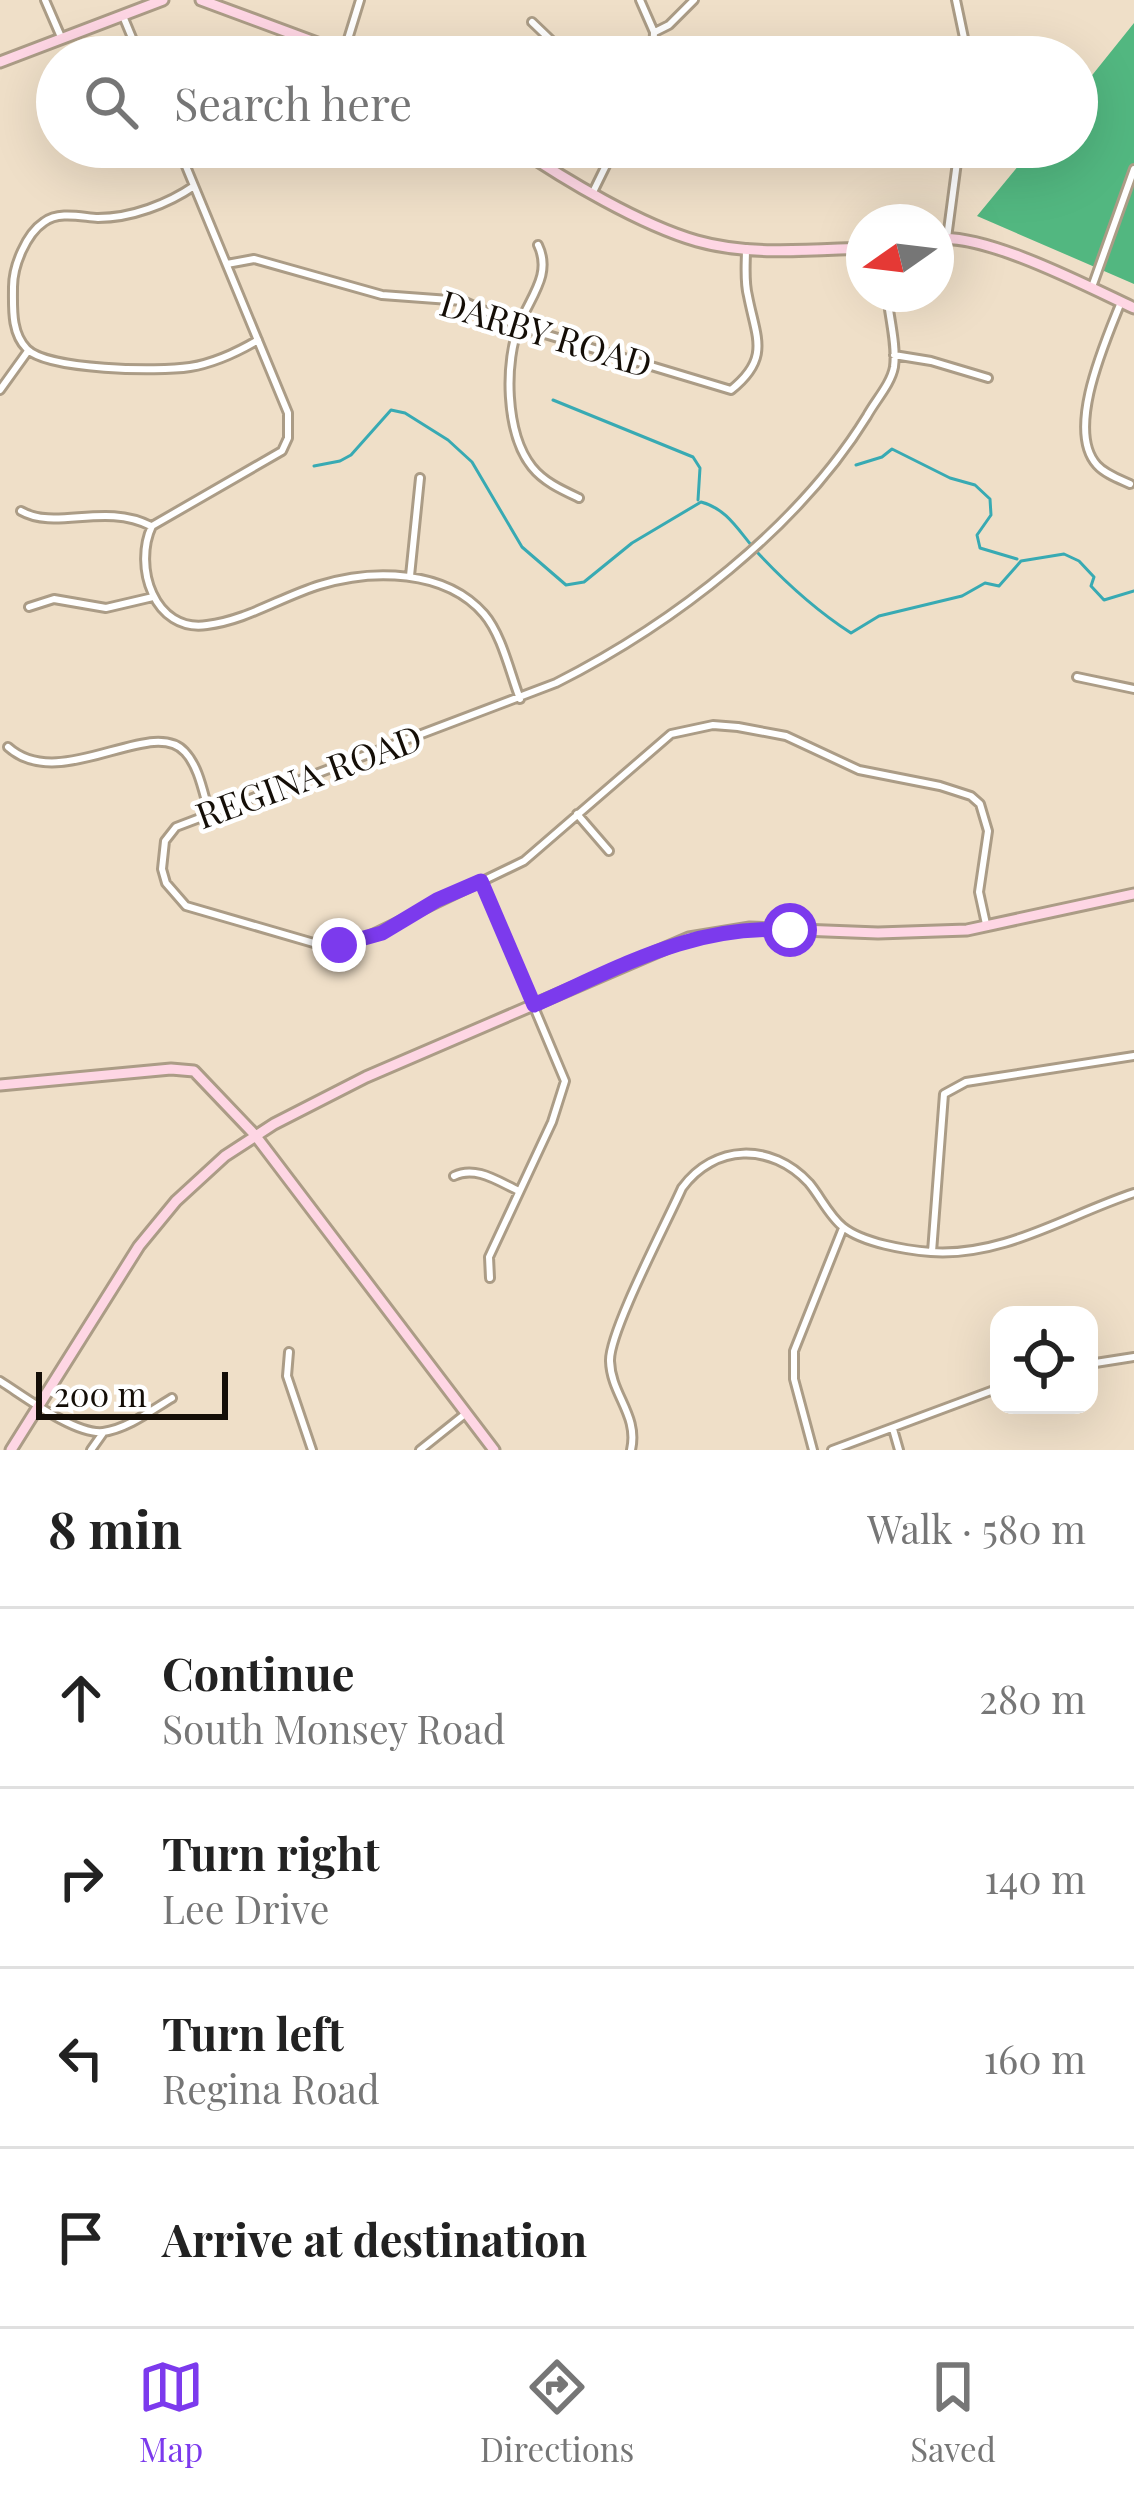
<!DOCTYPE html>
<meta charset="utf-8">
<style>
body{margin:0;font-family:"Playfair Display",serif;background:#f2f2f2;color:#222}
.controls{position:absolute;right:36px;bottom:36px;display:grid;overflow:hidden;border-radius:24px;box-shadow:0 12px 48px #0002}
.controls button{width:108px;height:108px;display:grid;place-items:center;padding:0;border:0;border-bottom:3px solid #e0e0e0;background:#fff;color:#222;font:60px sans-serif}
.compass{position:absolute;left:846px;top:204px;width:108px;height:108px;border-radius:50%;background:#fff;box-shadow:0 12px 48px #0002;rotate:256deg}
.scale{position:absolute;left:36px;bottom:30px;width:192px;box-sizing:border-box;padding-left:12px;border:6px solid #140e07;border-top:0;font-size:33px;line-height:42px;white-space:nowrap;color:#140e07;-webkit-text-stroke:9px #fff;paint-order:stroke}
.stop{position:absolute;width:36px;height:36px;margin:-27px;border:9px solid #7c3aed;border-radius:50%;background:#fff}
.stop.end{background:#7c3aed;border-color:#fff;box-shadow:0 3px 12px #0008}
.list{margin:0;padding:0;list-style:none}
h2{display:flex;justify-content:space-between;align-items:center;height:156px;margin:0;padding:0 48px;font-size:51px}
h2 small{font-size:39px;font-weight:400;color:#767676}
.list li{display:grid;grid-template-columns:78px 1fr auto;gap:36px;align-items:center;box-sizing:border-box;height:180px;padding:0 48px;border-top:3px solid #e0e0e0}
.list b{display:block;font-size:45px;white-space:nowrap}
.list p{margin:0;font-size:39px;white-space:nowrap;color:#767676}
.list em{font-size:39px;font-style:normal;color:#767676}
.icon{flex:none;width:66px;height:66px;fill:none;stroke:currentColor;stroke-width:2;stroke-linecap:round;stroke-linejoin:round}
.map{position:relative;flex:none;width:1134px;height:1450px;overflow:hidden}
.search{position:absolute;background:#fff;box-shadow:0 12px 48px #0002;left:36px;right:36px;top:36px;height:132px;display:flex;align-items:center;gap:30px;box-sizing:border-box;padding:0 42px;border-radius:66px;color:#767676;font-size:45px}
.sheet{height:876px;background:#fff}
nav{display:flex;justify-content:space-around;align-items:center;box-sizing:border-box;height:168px;border-top:3px solid #e0e0e0;background:#fff;font-size:33px;color:#767676}
nav a{display:grid;justify-items:center;gap:6px}
nav .on{color:#7c3aed}
.map>svg:first-child{display:block}
.forest{fill:#52b780}
.lines{fill:none;stroke-linecap:round;stroke-linejoin:round}
.stream{stroke:#38aab3;stroke-width:3}
.street-casing{stroke:#ab9c86;stroke-width:12}
.secondary-casing{stroke:#ab9c86;stroke-width:15}
.street{stroke:#fff;stroke-width:6}
.secondary{stroke:#fed6e4;stroke-width:9}
.route{stroke:#7c3aed;stroke-width:15}
.labels{text-anchor:middle;stroke-width:9;stroke-linejoin:round;paint-order:stroke}
.street-label{font-size:36px;fill:#140e07;stroke:#fff}
</style>
<div class="map">
<svg width="1134" height="1450" viewBox="0 0 1134 1450">
<rect width="100%" height="100%" fill="#efdfc8"/>
<path class="forest" d="M1134,23V284L977,216L1034,147H1077V94Z"/>
<g class="lines">
<path class="stream" d="M553,400L693,457L700,468L698,500
M856,465L882,457L892,449L950,478L975,485L990,499L991,515L977,535L980,548L1017,559
M314,466L340,461L351,455L391,410L405,413L448,440L472,462L522,547L566,585L584,582L632,543L701,502C728,509 739,532 757,552C784,581 817,611 851,633L879,616L962,596L985,583L999,586L1021,561L1064,554L1079,561L1094,577L1091,586L1104,600L1134,591"/>
<defs>
<path id="street" d="M45,0L61,37
M640,0L654,32L653,57
M956,0L968,57
M123,16L140,57
M532,22L556,45L576,57
M655,32L669,25L694,0
M344,52L360,0
M861,57L903,43L966,42
M178,147L288,413V438L282,451L152,526C133,566 154,633 207,625C247,620 281,597 320,585C372,569 445,569 484,614C502,635 510,673 520,699
M333,147L353,154
M194,186C168,204 131,218 98,218C81,217 59,211 44,222C26,234 13,266 13,287C13,308 11,333 27,349C48,370 158,372 190,367C215,363 236,353 258,340
M593,192L615,147
M947,238L959,147
M538,245C552,274 531,296 520,323C504,361 505,433 532,467C544,482 562,490 579,498
M227,264L254,259L382,295L463,301L518,326L731,390C771,358 756,338 748,296C744,281 746,264 746,248
M1092,287L1134,169
M887,294C889,317 897,345 894,367C891,384 875,401 867,416C798,528 673,624 556,683L176,827L165,841L162,869L166,883L186,906L317,944L354,943L524,861L671,734L713,725L738,727L786,736L859,770L940,786L971,796L980,804L988,831L979,892L986,924
M1121,302C1106,340 1065,430 1097,465C1105,474 1119,479 1130,484
M894,355L931,361L988,378
M0,390L28,351
M21,511C56,531 104,502 151,526
M410,576L420,478
M29,607L54,599L106,608L153,597
M1077,677L1134,689
M8,747C60,794 152,715 185,752C199,767 203,792 209,812
M577,814L609,851
M481,881L565,1081L552,1122L489,1257L490,1278
M454,1176C476,1165 499,1182 519,1191
M932,1252L944,1094L966,1082L1134,1056
M289,1352L287,1376L312,1450
M1089,1364L1134,1357
M0,1381C24,1396 75,1435 103,1432C127,1429 152,1410 172,1398
M893,1429L899,1450
M91,1450L103,1433
M420,1450L465,1414
M631,1450C639,1415 611,1395 610,1361C609,1332 667,1222 682,1188C714,1144 771,1142 809,1183C820,1196 829,1216 843,1227C863,1243 906,1250 931,1252C1004,1257 1067,1215 1134,1193
M813,1450L794,1379V1351L843,1228
M832,1450L999,1388"/>
<path id="secondary" d="M201,0L355,57
M0,62L163,0
M517,147C565,180 641,225 697,241C750,256 810,250 864,248
M936,239C984,232 1089,287 1134,308
M0,1085L171,1069L194,1071L255,1135L494,1450
M11,1450L139,1246L176,1201L225,1156L274,1124L366,1077L689,938L750,928L878,933L967,930L1134,894"/>
</defs>
<use href="#street" class="street-casing"/>
<use href="#secondary" class="secondary-casing"/>
<use href="#street" class="street"/>
<use href="#secondary" class="secondary"/>
</g>
<g class="lines">
<path class="route" d="M339,945L382,933L437,900L481,881L534,1005C621,967 692,924 790,930"/>
</g>
<g class="labels">
<g class="street-label">
<text transform="translate(546 334) rotate(17)" y="13">DARBY ROAD</text>
<text transform="translate(309 777) rotate(-20)" y="13">REGINA ROAD</text>
</g>
</g>
</svg>
<div class="controls">
<button><svg class="icon" aria-label="locate" viewBox="0 0 24 24"><circle cx="12" cy="12" r="6"/><path d="M12 2v4M12 18v4M2 12h4M18 12h4"/></svg></button>
</div>
<svg class="compass" viewBox="-18 -18 36 36"><path d="M0-13l5 13h-10z" fill="#e53935"/><path d="M0 13l5-13h-10z" fill="#767676"/></svg>
<div class="scale">200 m</div>
<div class="stop" style="left:790px;top:930px"></div>
<div class="stop end" style="left:339px;top:945px"></div>
<div class="search"><svg class="icon" aria-label="search" viewBox="0 0 24 24"><circle cx="10" cy="10" r="6"/><path d="M15 15l6 6"/></svg>Search here</div>
</div>
<section class="sheet">
<h2>8 min<small>Walk · 580 m</small></h2>
<ul class="list">
<li><svg class="icon" aria-label="ahead" viewBox="0 0 24 24"><path d="M12 20V5M6 11l6-6 6 6"/></svg><div><b>Continue</b><p>South Monsey Road</p></div><em>280 m</em></li>
<li><svg class="icon" aria-label="right" viewBox="0 0 24 24"><path d="M7 20v-9h11M14 6l5 5-5 5"/></svg><div><b>Turn right</b><p>Lee Drive</p></div><em>140 m</em></li>
<li><svg class="icon" aria-label="left" viewBox="0 0 24 24"><path d="M17 20v-9H6M10 6l-5 5 5 5"/></svg><div><b>Turn left</b><p>Regina Road</p></div><em>160 m</em></li>
<li><svg class="icon" aria-label="arrive" viewBox="0 0 24 24"><path d="M6 21V4h12l-3 4 3 4H6"/></svg><div><b>Arrive at destination</b></div></li>
</ul>
</section>
<nav>
<a class="on"><svg class="icon" aria-label="map" viewBox="0 0 24 24"><path d="M3 6l6-2 6 2 6-2v14l-6 2-6-2-6 2zM9 4v14M15 6v14"/></svg>Map</a>
<a><svg class="icon" aria-label="directions" viewBox="0 0 24 24"><path d="M12 3l9 9-9 9-9-9zM9 14v-3h6M13 9l2 2-2 2"/></svg>Directions</a>
<a><svg class="icon" aria-label="saved" viewBox="0 0 24 24"><path d="M7 4h10v16l-5-4-5 4z"/></svg>Saved</a>
</nav>
